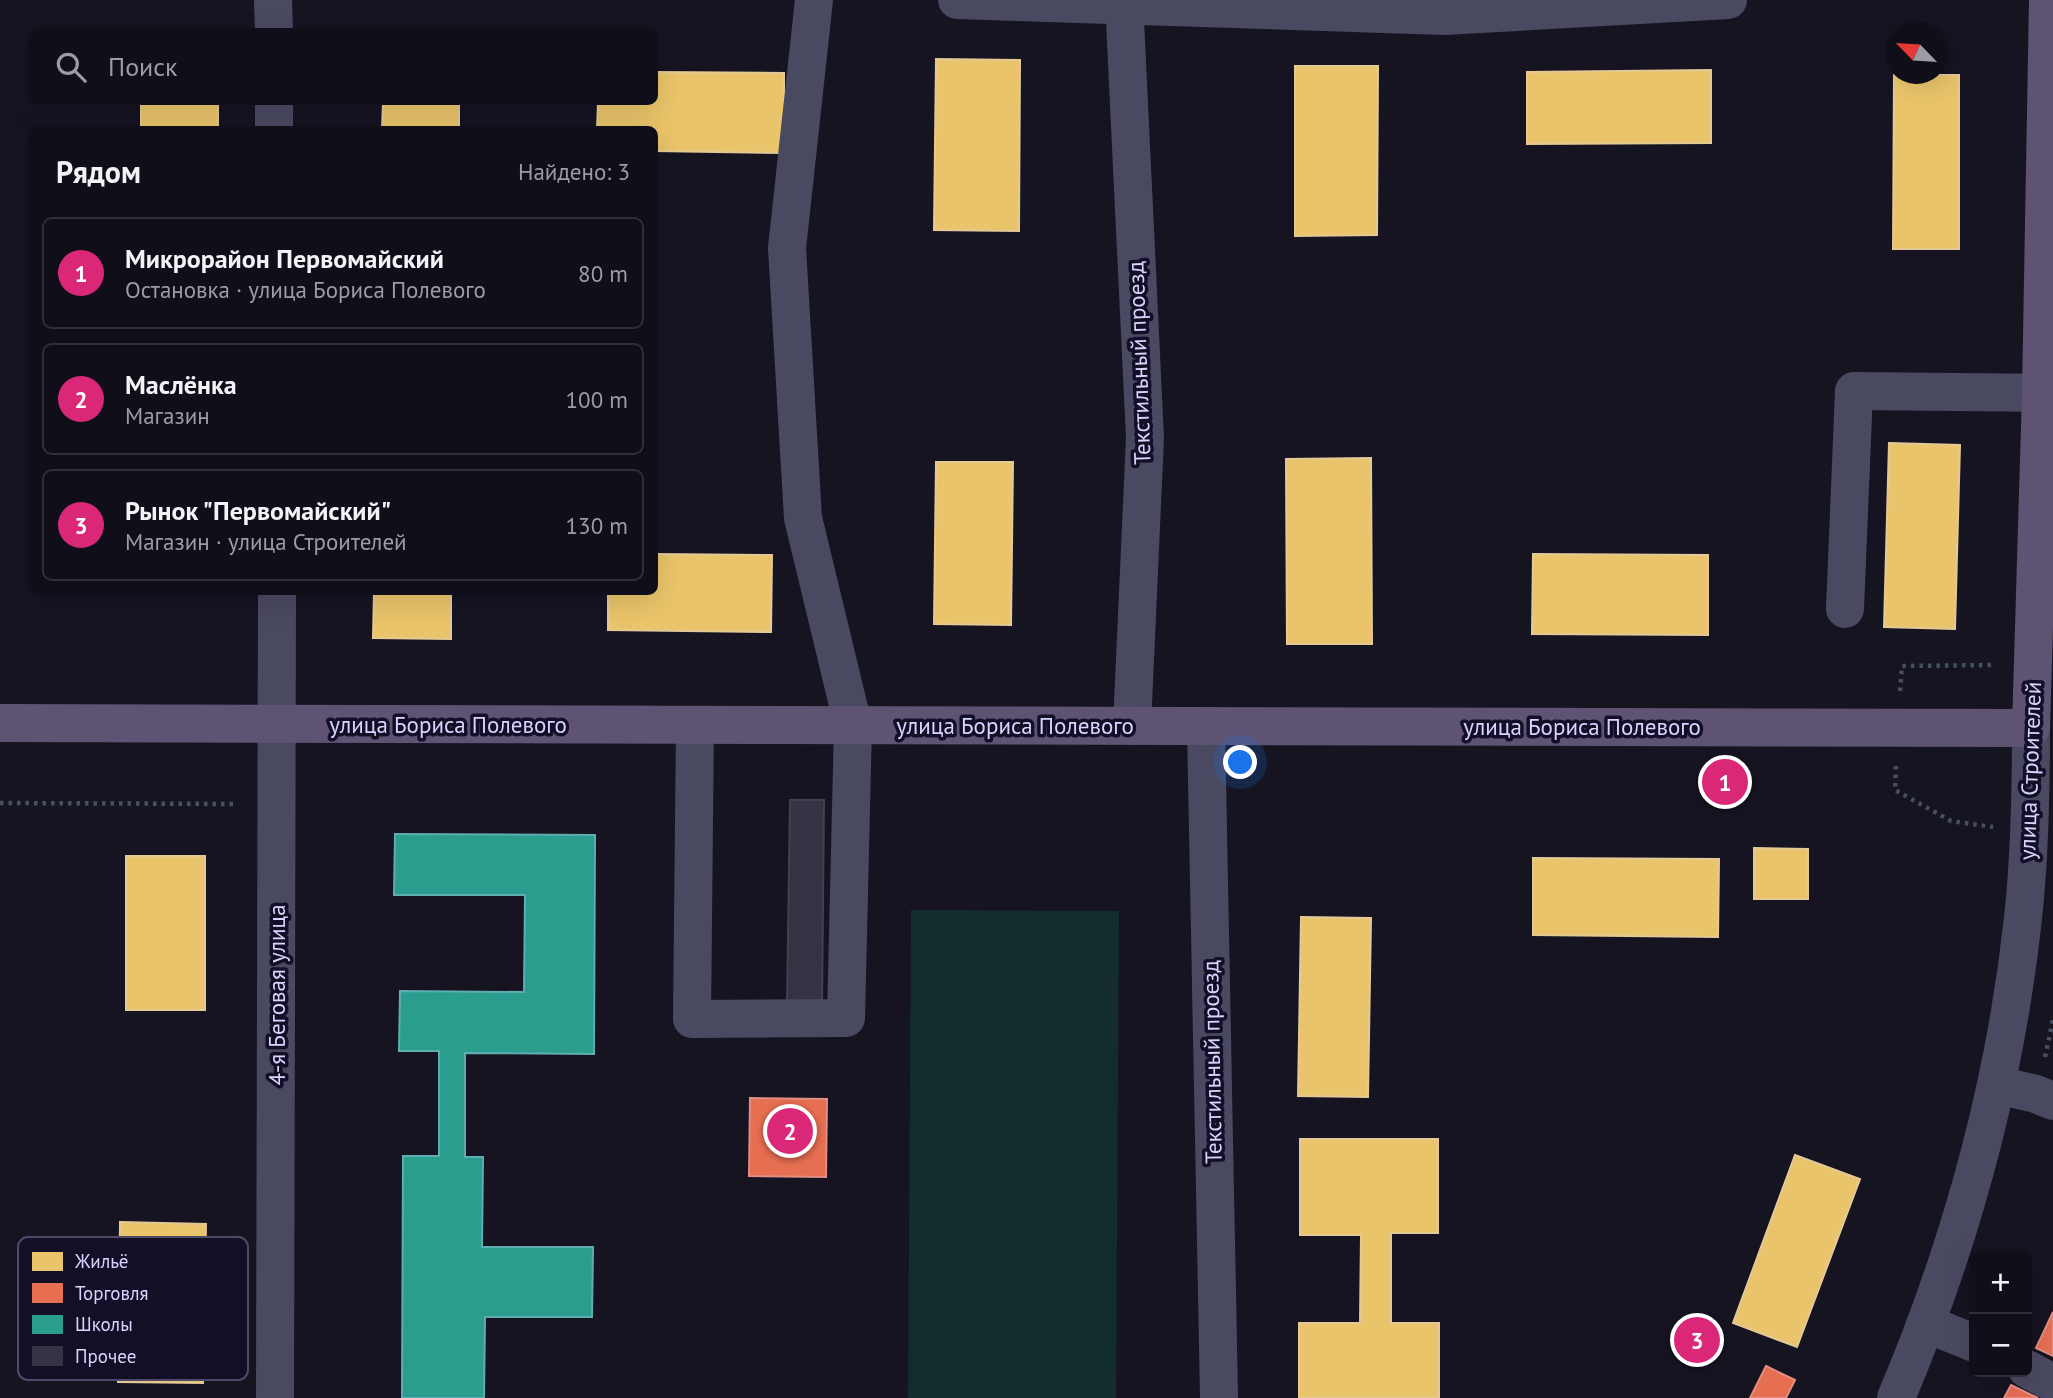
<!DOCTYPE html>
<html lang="ru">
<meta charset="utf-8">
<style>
body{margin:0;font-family:"PT Sans",sans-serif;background:#191822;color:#f1f3f6}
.controls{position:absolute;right:21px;bottom:21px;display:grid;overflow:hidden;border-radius:10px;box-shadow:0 7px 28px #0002}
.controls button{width:63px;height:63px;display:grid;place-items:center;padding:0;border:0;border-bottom:2px solid #302f38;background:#100f19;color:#f1f3f6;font:35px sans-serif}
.compass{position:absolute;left:1885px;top:21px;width:63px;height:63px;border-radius:50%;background:#100f19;box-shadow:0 7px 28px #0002;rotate:295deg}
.you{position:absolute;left:1241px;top:763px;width:24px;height:24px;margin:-18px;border:5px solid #fff;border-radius:50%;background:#1a73e8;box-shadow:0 0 0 10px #1a73e833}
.badge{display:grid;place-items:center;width:46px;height:46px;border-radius:50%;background:#db2777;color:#fff;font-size:23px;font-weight:700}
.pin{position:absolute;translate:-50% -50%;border:4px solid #fff;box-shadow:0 2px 7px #0006}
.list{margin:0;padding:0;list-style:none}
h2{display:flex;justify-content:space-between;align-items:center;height:91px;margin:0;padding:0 28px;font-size:30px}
h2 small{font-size:23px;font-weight:400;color:#9c9ca2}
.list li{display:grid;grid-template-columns:46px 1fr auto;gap:21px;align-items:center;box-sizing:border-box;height:112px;margin:0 14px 14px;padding:0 14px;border:2px solid #302f38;border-radius:10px}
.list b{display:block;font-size:26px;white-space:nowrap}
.list p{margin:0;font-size:23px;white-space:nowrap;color:#9c9ca2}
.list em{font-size:23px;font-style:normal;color:#9c9ca2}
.icon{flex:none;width:38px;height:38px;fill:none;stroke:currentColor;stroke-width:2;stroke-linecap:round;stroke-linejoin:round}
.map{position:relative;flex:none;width:2053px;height:1398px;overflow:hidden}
.search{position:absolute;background:#100f19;box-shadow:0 7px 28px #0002;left:28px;top:28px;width:630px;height:77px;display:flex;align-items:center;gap:18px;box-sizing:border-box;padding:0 24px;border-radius:10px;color:#9c9ca2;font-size:26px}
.panel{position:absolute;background:#100f19;box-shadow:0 7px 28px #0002;left:28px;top:126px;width:630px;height:469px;border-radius:10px}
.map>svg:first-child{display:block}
.green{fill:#132c2d}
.homes{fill:#e9c46a;stroke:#e4c997;stroke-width:2}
.shops{fill:#e76f51;stroke:#e38d85;stroke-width:2}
.schools{fill:#2a9d8f;stroke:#5eaeb1;stroke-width:2}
.building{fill:#343243;stroke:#433f54;stroke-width:2}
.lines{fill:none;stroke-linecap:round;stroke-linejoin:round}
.path{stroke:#44505f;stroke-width:4.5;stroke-dasharray:3.5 5;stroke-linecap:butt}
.minor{stroke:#4a4962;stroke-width:38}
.major{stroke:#5e5373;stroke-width:38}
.labels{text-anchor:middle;stroke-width:7;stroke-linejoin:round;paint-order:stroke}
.street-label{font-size:23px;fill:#d9d4ff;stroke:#130f26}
.key{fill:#130f26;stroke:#4e4a67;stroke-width:2}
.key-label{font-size:19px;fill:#d9d4ff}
</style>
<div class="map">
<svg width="2053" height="1398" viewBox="0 0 2053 1398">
<rect width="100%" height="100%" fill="#161421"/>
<path class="green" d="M911,910L1119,911L1116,1398H908Z"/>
<path class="homes" d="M936,59L1020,60L1019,231L934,230Z
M1295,66H1378L1377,235L1295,236Z
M1711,70V143L1527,144V72Z
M654,72L784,73V153L654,151V130H597L598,102H654Z
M1894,75H1959V249H1893Z
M141,102H218V130H141Z
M383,102H459V130H382Z
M1889,443L1960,445L1955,629L1884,627Z
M1371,458L1372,644H1287L1286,459Z
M936,462H1013L1011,625L934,624Z
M654,554L772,555L771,632L608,630V592H654Z
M1533,554L1708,555V635L1532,634Z
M374,592H451V639L373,638Z
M1754,848L1808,849V899H1754Z
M126,856H205V1010H126Z
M1533,858L1719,859L1718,937L1533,935Z
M1301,917L1371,918L1368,1097L1298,1096Z
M1300,1139H1438V1233H1391V1323H1439V1398H1299V1323H1360L1361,1235H1300Z
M1795,1155L1860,1179L1797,1347L1733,1323Z
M120,1222L206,1224L203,1383L118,1382Z"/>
<path class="shops" d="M750,1098L827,1099L826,1177L749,1176Z
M2053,1312V1356L2036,1348Z
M1766,1366L1795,1380L1786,1398H1750Z
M2011,1385L2038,1398H2004Z"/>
<path class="schools" d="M395,834L595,835L594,1054L465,1053V1157H483L482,1247H593L592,1317H485L484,1398H402L403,1156H439V1051H399L400,991L524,992L525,895H394Z"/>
<path class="building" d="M790,800H824L822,1006L787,1005Z"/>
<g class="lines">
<path class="path" d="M1900,691L1902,666L1995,665
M1896,766L1895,790L1951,821L1993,827
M0,803L237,804
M2045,1057L2053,1020"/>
<path class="minor" d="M273,0L274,32
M957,0L1444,16L1728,0
M1124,0L1145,438L1132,726
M274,102V130
M1845,609L1854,391L2053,393
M695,725L692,1019L846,1018L853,725L803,518L787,248L814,0
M1206,726L1219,1398
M1997,1085L2036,1094L2053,1101
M1927,1324L1974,1343
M2027,1369L2053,1383
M275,1398L277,592
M1896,1398C1961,1244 2005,1085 2023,918C2030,855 2031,791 2031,728"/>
<path class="major" d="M0,723L2031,728L2041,392L2048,0"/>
</g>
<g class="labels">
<g class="street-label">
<text transform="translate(1139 363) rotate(-92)" y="8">Текстильный проезд</text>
<text x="448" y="733">улица Бориса Полевого</text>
<text x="1015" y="734">улица Бориса Полевого</text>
<text x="1582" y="735">улица Бориса Полевого</text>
<text transform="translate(2030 771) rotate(-88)" y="8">улица Строителей</text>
<text transform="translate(277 995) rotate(-90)" y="8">4-я Беговая улица</text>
<text transform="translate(1212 1062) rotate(-91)" y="8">Текстильный проезд</text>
</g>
</g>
<rect x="18" y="1237" width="230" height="143" rx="10" class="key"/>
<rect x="32" y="1252" width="31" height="19" fill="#e9c46a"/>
<rect x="32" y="1283" width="31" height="20" fill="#e76f51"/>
<rect x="32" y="1315" width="31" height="19" fill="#2a9d8f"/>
<rect x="32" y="1346" width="31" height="20" fill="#343243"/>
<g class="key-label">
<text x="75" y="1268">Жильё</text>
<text x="75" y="1300">Торговля</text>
<text x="75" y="1331">Школы</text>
<text x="75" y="1363">Прочее</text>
</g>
</svg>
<div class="controls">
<button>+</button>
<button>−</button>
</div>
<svg class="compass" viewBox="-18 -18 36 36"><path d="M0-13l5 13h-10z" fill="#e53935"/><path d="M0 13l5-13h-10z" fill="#9c9ca2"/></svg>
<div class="you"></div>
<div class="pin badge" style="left:1725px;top:782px">1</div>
<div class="pin badge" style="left:790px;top:1131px">2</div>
<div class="pin badge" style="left:1697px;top:1340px">3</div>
<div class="search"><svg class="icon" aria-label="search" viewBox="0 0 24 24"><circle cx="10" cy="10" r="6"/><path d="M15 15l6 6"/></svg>Поиск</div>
<section class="panel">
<h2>Рядом<small>Найдено: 3</small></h2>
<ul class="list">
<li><span class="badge">1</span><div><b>Микрорайон Первомайский</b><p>Остановка · улица Бориса Полевого</p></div><em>80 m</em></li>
<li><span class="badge">2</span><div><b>Маслёнка</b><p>Магазин</p></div><em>100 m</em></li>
<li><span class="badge">3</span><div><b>Рынок &quot;Первомайский&quot;</b><p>Магазин · улица Строителей</p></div><em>130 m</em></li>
</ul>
</section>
</div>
